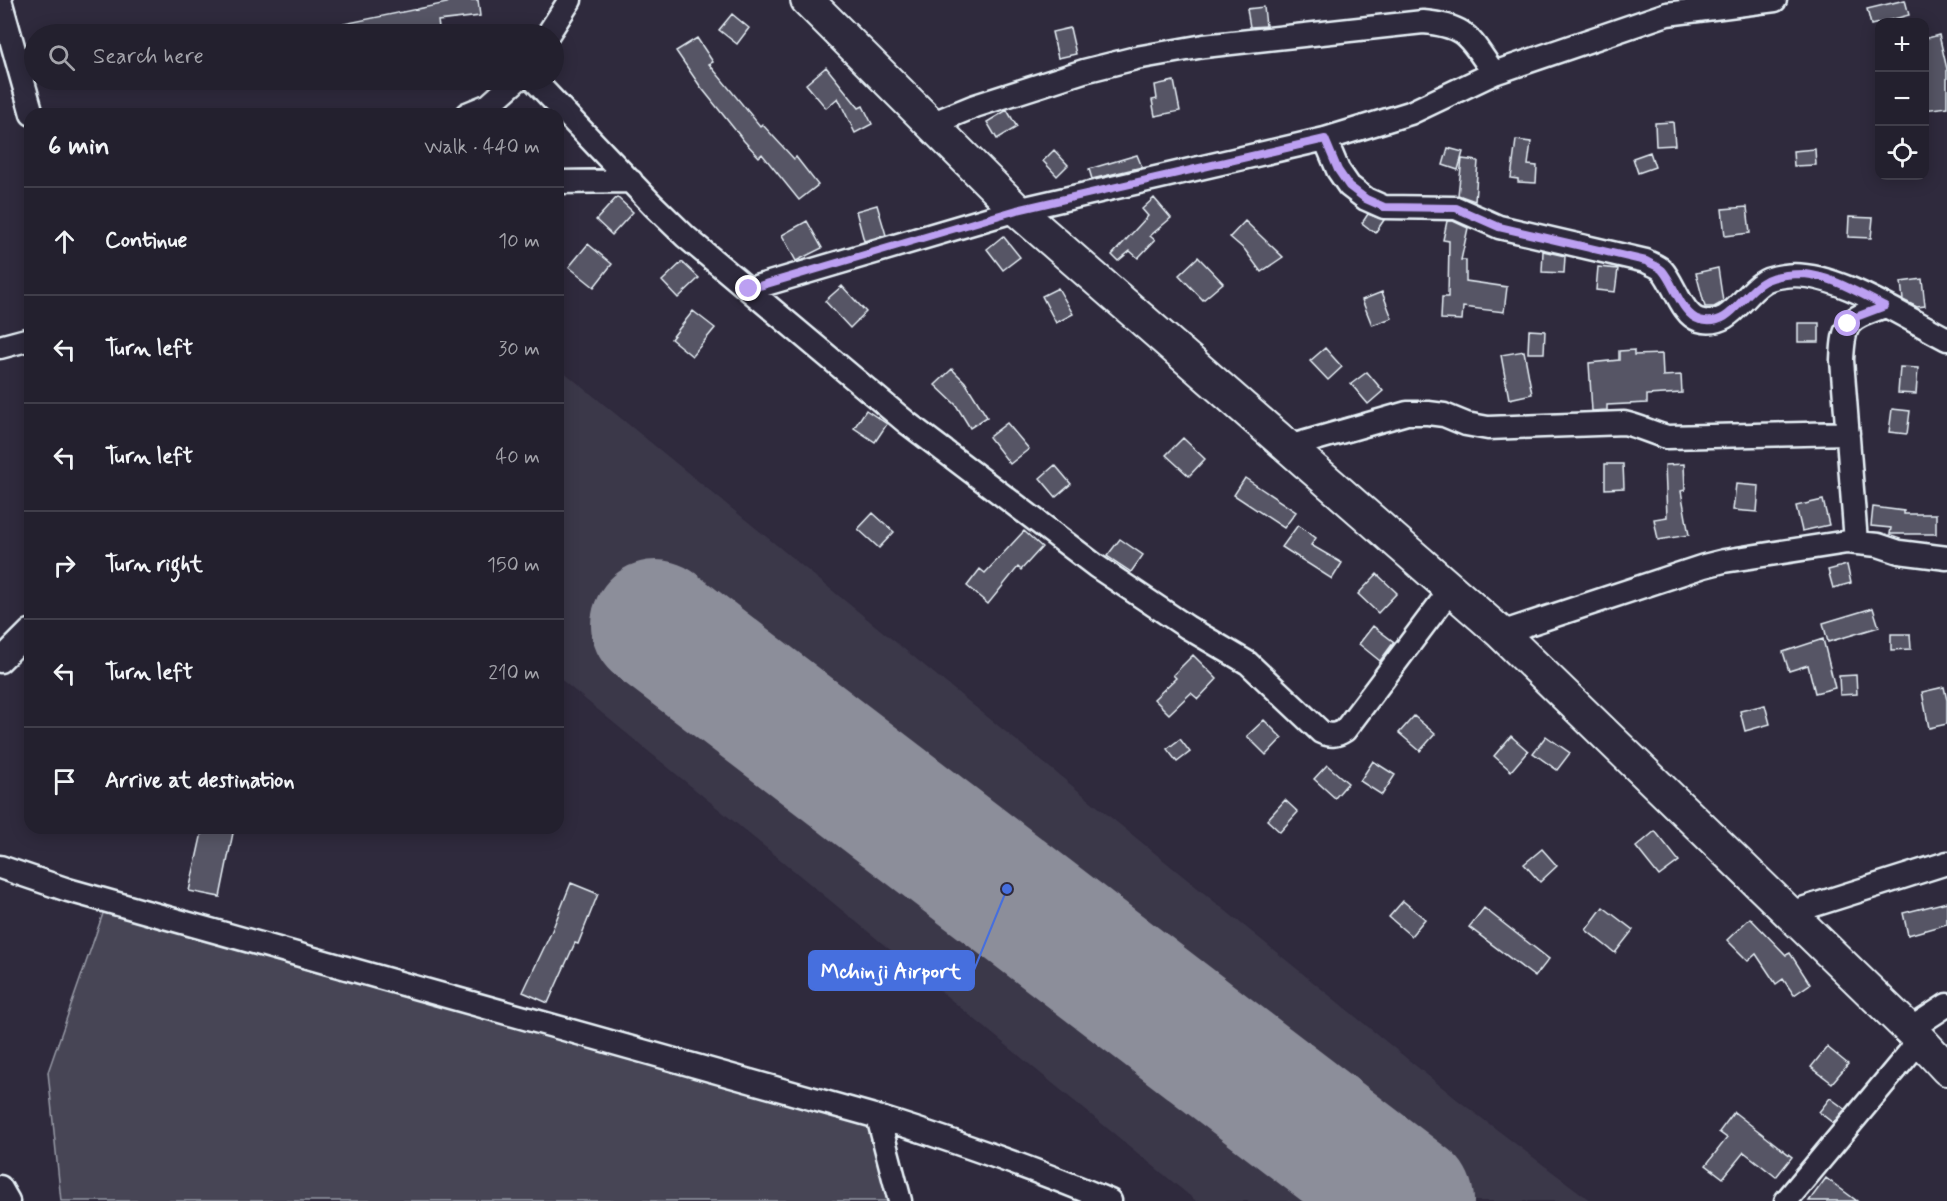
<!DOCTYPE html>
<meta charset="utf-8">
<style>
body{margin:0;font-family:Mynerve,sans-serif;background:#2b2836;color:#f1f3f6}
.controls{position:absolute;right:18px;top:18px;display:grid;overflow:hidden;border-radius:12px;box-shadow:0 3px 15px #0003}
.controls button{width:54px;height:54px;display:grid;place-items:center;padding:0;border:0;border-bottom:2px solid #403e4a;background:#23202e;color:#f1f3f6;font:30px sans-serif}
.stop{position:absolute;width:18px;height:18px;margin:-14px;border:4px solid #bca0f2;border-radius:50%;background:#fff}
.stop.end{background:#bca0f2;border-color:#fff;box-shadow:0 2px 6px #0008}
.list{margin:0;padding:0;list-style:none}
h2{display:flex;justify-content:space-between;align-items:center;height:78px;margin:0;padding:0 24px;font-size:26px}
h2 small{font-size:20px;font-weight:400;color:#a3a3aa}
.list li{display:grid;grid-template-columns:39px 1fr auto;gap:18px;align-items:center;box-sizing:border-box;height:108px;padding:0 24px;border-top:2px solid #403e4a}
.list b{display:block;font-size:22px;white-space:nowrap}
.list em{font-size:20px;font-style:normal;color:#a3a3aa}
.icon{flex:none;width:33px;height:33px;fill:none;stroke:currentColor;stroke-width:2;stroke-linecap:round;stroke-linejoin:round}
.map{position:relative;flex:none;width:1947px;height:1201px;overflow:hidden}
.search{position:absolute;background:#23202e;box-shadow:0 3px 15px #0003;left:24px;top:24px;width:540px;height:66px;display:flex;align-items:center;gap:15px;box-sizing:border-box;padding:0 21px;border-radius:33px;color:#a3a3aa;font-size:22px}
.panel{position:absolute;background:#23202e;box-shadow:0 3px 15px #0003;left:24px;top:108px;width:540px;height:726px;border-radius:18px}
.map>svg:first-child{display:block}
.built{fill:#3b3749}
.green{fill:#464455;stroke:#979aa6;stroke-width:1.5}
.lines{fill:none;stroke-linecap:round;stroke-linejoin:round}
.runway{stroke:#8c8e9a;stroke-width:130}
.building{fill:#575565;stroke:#e8f1f8;stroke-width:1.5}
.street-casing{stroke:#e8f1f8;stroke-width:27}
.secondary-casing{stroke:#e8f1f8;stroke-width:36}
.street{stroke:#2f2a3d;stroke-width:22}
.secondary{stroke:#2f2a3d;stroke-width:32}
.route{stroke:#bca0f2;stroke-width:8}
.leader{fill:none;stroke:#466fde;stroke-width:2}
.callout-dot{fill:#466fde;stroke:#2f2a3d;stroke-width:2}
.callout{fill:#466fde;stroke:#466fde;stroke-width:2}
.callout-label{font-size:21px;text-anchor:middle;font-weight:bold;fill:#fff}
</style>
<div class="map">
<svg width="1947" height="1201" viewBox="0 0 1947 1201">
<rect width="100%" height="100%" fill="#2f2a3d"/>
<filter id="ink" filterUnits="userSpaceOnUse"><feTurbulence type="fractalNoise" baseFrequency=".0167" numOctaves="2"/><feDisplacementMap in="SourceGraphic" scale="12" xChannelSelector="R" yChannelSelector="G"/><feConvolveMatrix kernelMatrix="1 2 1 2 8 2 1 2 1" color-interpolation-filters="sRGB"/></filter>
<g filter="url(#ink)">
<path class="built" d="M558,367L1459,1101L1591,1201H1196L558,677Z"/>
<path class="green" d="M106,905L872,1116L896,1201H61L48,1072Z"/>
<g class="lines">
<path class="runway" d="M656,625L1409,1201"/>
</g>
<path class="building" d="M447,0H478L480,16L438,21L440,34H330L329,27L447,3Z
M1905,0L1909,15L1871,25L1867,9Z
M1264,7L1266,26L1250,27L1247,9Z
M732,14L749,28L737,44L719,30Z
M1070,28L1076,54L1058,58L1052,32Z
M1939,35L1947,69V107L1924,110V39Z
M697,38L713,62L709,64L760,126L762,124L794,159L796,157L818,185L799,200L762,154L759,157L744,141L700,86L676,51Z
M826,67L859,108L863,106L872,124L855,133L838,98L826,108L806,84Z
M1174,81L1180,111L1155,116L1152,100L1157,99L1155,85Z
M1007,110L1017,127L997,139L987,122Z
M1673,122L1675,145L1656,146L1655,123Z
M1516,140L1531,142L1528,165L1537,166L1536,183L1518,182V179L1511,178Z
M1448,148L1463,152L1458,170L1443,165Z
M1815,149L1816,165L1794,166L1793,151Z
M1054,150L1068,165L1057,176L1043,161Z
M1650,152L1655,167L1638,173L1633,158Z
M1137,155L1142,167L1092,179L1089,169Z
M1462,159L1478,161L1475,201L1458,195Z
M617,197L633,212L612,235L596,220Z
M1154,198L1171,218L1150,236L1155,240L1138,258L1130,251L1118,261L1112,255L1148,216L1142,209Z
M877,205L886,235L864,241L856,211Z
M1747,207L1750,233L1725,236L1722,209Z
M1368,214L1384,220L1375,233L1362,223Z
M1849,217L1873,218L1871,238L1848,237Z
M807,221L822,248L796,261L782,235Z
M1245,221L1283,257L1261,272L1245,250L1230,237Z
M1447,221H1453L1468,228L1461,260H1466V281L1507,287L1504,312L1463,307L1462,320L1441,319L1442,297H1448L1449,241L1443,240Z
M1003,236L1020,257L1003,270L987,249Z
M588,244L612,264L594,287L569,267Z
M1543,251L1565,256L1564,273L1542,272Z
M1198,257L1223,283L1203,300L1179,275Z
M682,262L699,278L678,298L662,281Z
M1598,267L1618,269L1615,292L1596,290Z
M1718,268L1723,302L1714,307H1705L1696,273Z
M1922,279L1925,306L1917,307L1903,300L1901,282Z
M842,286L866,312L850,328L825,301Z
M1058,288L1073,314L1056,323L1042,296Z
M1382,292L1392,318L1372,325L1362,300Z
M693,311L715,328L692,356L671,339Z
M1798,323H1819V342H1798Z
M1529,330L1545,331L1544,353H1528Z
M1325,348L1342,367L1328,380L1310,361Z
M1634,350V355L1662,354L1663,376L1681,375L1682,393L1647,395V403L1607,405V410L1592,411L1589,363L1619,360V351Z
M1524,351L1532,394L1509,399L1501,355Z
M1900,367L1918,368L1916,394L1898,393Z
M952,369L965,382L987,417L970,428L956,405L935,385Z
M1367,372L1383,391L1368,404L1351,384Z
M1892,409L1910,411L1907,434L1889,432Z
M866,410L887,424L875,442L854,428Z
M1007,423L1029,449L1010,464L989,437Z
M1183,438L1205,459L1189,476L1166,455Z
M1605,464H1623L1624,488L1605,489Z
M1684,464L1685,490L1681,491L1689,535L1658,540L1654,519L1667,517L1665,465Z
M1055,465L1071,484L1056,497L1040,478Z
M1245,478L1296,512L1284,528L1234,495Z
M1736,484L1759,486L1757,512L1733,510Z
M1823,500L1829,525L1802,531L1796,506Z
M1873,507L1904,511V514H1936V534H1890L1891,528L1871,526Z
M873,513L894,532L879,548L858,529Z
M1298,525L1316,538L1311,545L1342,563L1332,579L1282,547Z
M1024,531L1042,547L1021,570L1018,567L988,604L967,586L980,569L985,573Z
M1120,539L1143,555L1131,572L1107,556Z
M1847,565L1851,583L1833,588L1828,570Z
M1377,574L1397,593L1378,613L1358,594Z
M1873,608L1879,627L1828,642L1823,623Z
M1373,626L1394,642L1380,661L1359,644Z
M1891,634H1910L1911,649L1891,650Z
M1823,639L1835,688L1815,693L1808,665L1789,671L1783,652Z
M1193,655L1217,679L1198,699L1191,693L1169,714L1154,699L1176,678L1173,675Z
M1856,675L1857,694L1840,695L1839,676Z
M1944,687L1947,700V724L1929,728L1922,692Z
M1765,705L1770,724L1745,731L1740,711Z
M1414,716L1435,734L1420,751L1399,733Z
M1264,720L1282,738L1266,755L1247,736Z
M1511,736L1528,751L1511,771L1494,756Z
M1546,736L1570,753L1557,770L1533,753Z
M1180,739L1190,752L1177,762L1167,749Z
M1373,761L1395,775L1382,795L1360,781Z
M1327,765L1348,783L1335,798L1314,779Z
M1285,800L1298,812L1280,832L1267,820Z
M203,828H234L220,897L189,891Z
M1655,831L1679,861L1659,876L1636,847Z
M1542,849L1557,866L1540,882L1524,864Z
M571,883L598,894L578,944L575,943L548,1003L523,992L551,933Z
M1403,901L1425,919L1411,936L1389,917Z
M1947,902V924L1908,935L1903,913Z
M1603,907L1633,930L1615,953L1586,930Z
M1484,908L1549,959L1535,977L1469,927Z
M1750,918L1786,955L1790,953L1810,984L1794,995L1783,979L1776,984L1756,954L1748,961L1727,940Z
M1827,1047L1848,1064L1832,1083L1811,1067Z
M1830,1098L1845,1109L1833,1123L1819,1112Z
M1734,1112L1792,1157L1776,1177L1744,1152L1723,1178L1706,1165L1727,1138L1719,1132Z
M1826,1178L1857,1201H1809Z"/>
<g class="lines">
<defs>
<path id="street" d="M0,0L32,114
M548,34L570,0
M534,80L653,205L686,237L906,422L1096,566L1187,627L1248,663L1321,732C1330,736 1336,736 1345,730L1451,589
M467,114L489,105L517,80
M931,124L975,106L1084,71L1136,58L1204,46L1423,22C1469,26 1469,39 1494,73
M1325,139L1338,170L1349,186L1366,199L1384,207L1456,208L1499,227L1646,261C1651,264 1658,266 1662,270C1674,283 1682,315 1699,320C1729,329 1742,296 1762,283C1767,279 1777,277 1784,276C1831,268 1904,317 1947,339
M558,182L631,181
M749,289L1017,210L1325,139L1410,113L1494,73L1667,14L1775,0
M0,347L30,339
M1288,447L1407,413H1428L1444,415L1466,424L1488,428L1624,423C1639,426 1652,433 1667,437L1848,433
M1856,542L1842,360C1844,319 1848,320 1885,306
M1501,633L1704,566L1724,561L1847,542L1878,545L1899,552L1947,558
M0,661L30,631
M0,867L68,890L878,1117C957,1142 1033,1168 1110,1201
M1789,913L1947,863
M1909,1030L1947,1005
M878,1117L900,1201
M0,1187L8,1201
M1786,1201L1920,1040"/>
<path id="secondary" d="M807,0L1017,210L1501,633L1920,1040L1947,1069"/>
</defs>
<use href="#street" class="street-casing"/>
<use href="#secondary" class="secondary-casing"/>
<use href="#street" class="street"/>
<use href="#secondary" class="secondary"/>
</g>
</g>
<g class="lines" filter="url(#ink)">
<path class="route" d="M749,289L1017,210L1325,139L1338,170L1349,186L1366,199L1384,207L1456,208L1499,227L1646,261C1651,264 1658,266 1662,270C1674,283 1682,316 1700,320C1731,328 1741,294 1763,282C1774,275 1791,274 1804,274C1832,276 1860,294 1885,306L1856,317L1848,324"/>
</g>
<path class="leader" d="M1007 889L974 970"/>
<circle class="callout-dot" cx="1007" cy="889" r="6"/>
<rect class="callout" x="809" y="951" width="165" height="39" rx="6"/>
<g class="callout-label">
<text x="891" y="978">Mchinji Airport</text>
</g>
</svg>
<div class="controls">
<button>+</button>
<button>−</button>
<button><svg class="icon" aria-label="locate" viewBox="0 0 24 24"><circle cx="12" cy="12" r="6"/><path d="M12 2v4M12 18v4M2 12h4M18 12h4"/></svg></button>
</div>
<div class="stop" style="left:1848px;top:324px"></div>
<div class="stop end" style="left:749px;top:289px"></div>
<div class="search"><svg class="icon" aria-label="search" viewBox="0 0 24 24"><circle cx="10" cy="10" r="6"/><path d="M15 15l6 6"/></svg>Search here</div>
<section class="panel">
<h2>6 min<small>Walk · 440 m</small></h2>
<ul class="list">
<li><svg class="icon" aria-label="ahead" viewBox="0 0 24 24"><path d="M12 20V5M6 11l6-6 6 6"/></svg><div><b>Continue</b></div><em>10 m</em></li>
<li><svg class="icon" aria-label="left" viewBox="0 0 24 24"><path d="M17 20v-9H6M10 6l-5 5 5 5"/></svg><div><b>Turn left</b></div><em>30 m</em></li>
<li><svg class="icon" aria-label="left" viewBox="0 0 24 24"><path d="M17 20v-9H6M10 6l-5 5 5 5"/></svg><div><b>Turn left</b></div><em>40 m</em></li>
<li><svg class="icon" aria-label="right" viewBox="0 0 24 24"><path d="M7 20v-9h11M14 6l5 5-5 5"/></svg><div><b>Turn right</b></div><em>150 m</em></li>
<li><svg class="icon" aria-label="left" viewBox="0 0 24 24"><path d="M17 20v-9H6M10 6l-5 5 5 5"/></svg><div><b>Turn left</b></div><em>210 m</em></li>
<li><svg class="icon" aria-label="arrive" viewBox="0 0 24 24"><path d="M6 21V4h12l-3 4 3 4H6"/></svg><div><b>Arrive at destination</b></div></li>
</ul>
</section>
</div>
